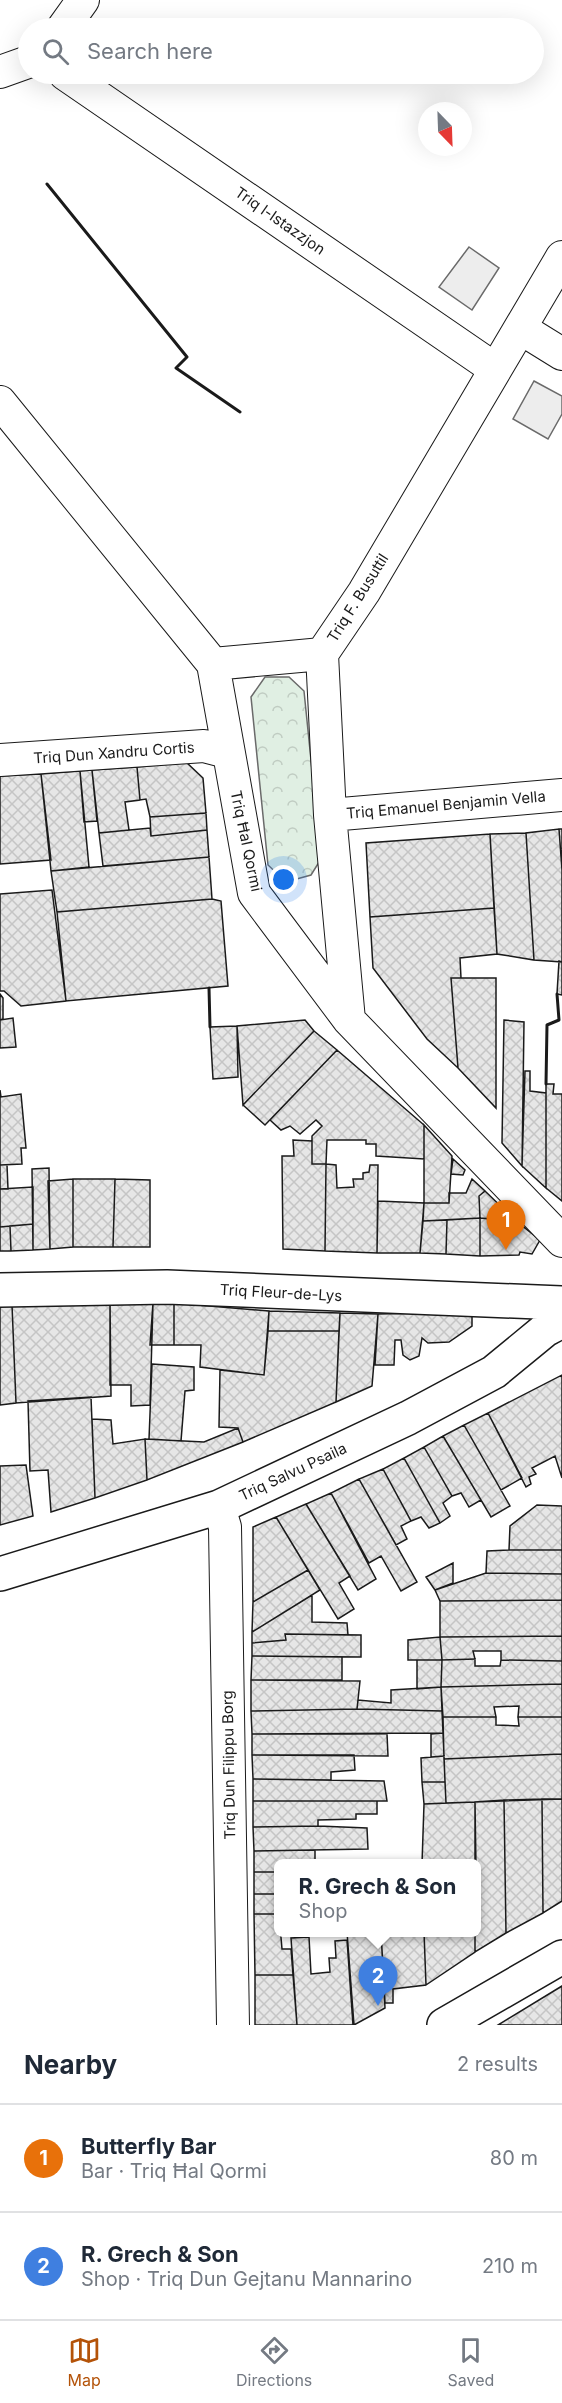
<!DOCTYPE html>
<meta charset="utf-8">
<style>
body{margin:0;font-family:Inter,sans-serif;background:#f2f2f3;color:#1f2937}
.compass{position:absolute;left:418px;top:102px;width:54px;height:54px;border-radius:50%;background:#fff;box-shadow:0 6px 24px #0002;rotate:157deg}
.you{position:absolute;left:284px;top:880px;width:21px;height:21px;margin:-15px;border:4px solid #fff;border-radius:50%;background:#1a73e8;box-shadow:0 0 0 9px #1a73e833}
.badge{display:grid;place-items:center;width:39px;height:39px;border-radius:50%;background:#b45309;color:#fff;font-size:20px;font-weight:700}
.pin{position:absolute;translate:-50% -50px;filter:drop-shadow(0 2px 3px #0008)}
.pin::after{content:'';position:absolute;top:32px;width:21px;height:18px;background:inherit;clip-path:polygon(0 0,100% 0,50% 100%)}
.popup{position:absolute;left:274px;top:1859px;width:207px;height:78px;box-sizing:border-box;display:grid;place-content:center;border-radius:9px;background:#fff;filter:drop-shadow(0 2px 4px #0005);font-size:20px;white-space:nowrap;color:#747a83}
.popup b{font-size:22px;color:#1f2937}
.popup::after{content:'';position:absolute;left:50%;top:100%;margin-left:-12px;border:12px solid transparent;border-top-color:#fff}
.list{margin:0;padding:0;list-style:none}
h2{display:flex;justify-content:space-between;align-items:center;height:78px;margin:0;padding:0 24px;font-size:26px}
h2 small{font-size:20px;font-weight:400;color:#747a83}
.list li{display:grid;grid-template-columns:39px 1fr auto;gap:18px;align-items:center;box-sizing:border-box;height:108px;padding:0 24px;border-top:2px solid #e0e1e3}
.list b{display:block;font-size:22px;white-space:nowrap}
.list p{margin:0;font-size:20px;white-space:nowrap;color:#747a83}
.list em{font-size:20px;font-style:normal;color:#747a83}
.icon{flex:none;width:33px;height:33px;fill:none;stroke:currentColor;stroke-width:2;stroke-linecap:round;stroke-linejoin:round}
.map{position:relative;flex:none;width:562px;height:2025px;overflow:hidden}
.search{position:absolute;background:#fff;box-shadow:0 6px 24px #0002;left:18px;right:18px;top:18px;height:66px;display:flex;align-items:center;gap:15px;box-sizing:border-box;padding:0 21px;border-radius:33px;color:#747a83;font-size:22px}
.sheet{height:294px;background:#fff}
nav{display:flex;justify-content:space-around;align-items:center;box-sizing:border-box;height:84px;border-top:2px solid #e0e1e3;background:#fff;font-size:16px;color:#747a83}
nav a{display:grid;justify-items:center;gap:3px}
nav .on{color:#b45309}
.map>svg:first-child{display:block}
.forest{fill:url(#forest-crowns);stroke:#6a6a6a;stroke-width:1.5}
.parking{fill:#ededed;stroke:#6a6a6a;stroke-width:1.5}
.building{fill:url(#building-cross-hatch);stroke:#1a1a1a;stroke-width:1.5}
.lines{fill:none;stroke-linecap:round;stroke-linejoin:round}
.street-casing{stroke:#1a1a1a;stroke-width:34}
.secondary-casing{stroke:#1a1a1a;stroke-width:36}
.primary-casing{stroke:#1a1a1a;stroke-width:36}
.street{stroke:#fff;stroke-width:32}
.secondary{stroke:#fff;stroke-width:33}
.primary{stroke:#fff;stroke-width:33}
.wall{stroke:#1a1a1a;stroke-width:3}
.labels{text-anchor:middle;stroke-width:4.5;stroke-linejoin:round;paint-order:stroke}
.street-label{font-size:15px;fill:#1a1a1a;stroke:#fff}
</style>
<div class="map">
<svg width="562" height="2025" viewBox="0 0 562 2025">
<defs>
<pattern id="forest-crowns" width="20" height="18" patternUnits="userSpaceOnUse" patternTransform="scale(1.5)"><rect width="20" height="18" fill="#e0efe3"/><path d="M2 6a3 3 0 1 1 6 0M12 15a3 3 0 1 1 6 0" fill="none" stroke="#c0ccc2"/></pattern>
<pattern id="building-cross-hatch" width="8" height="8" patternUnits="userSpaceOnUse" patternTransform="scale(1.5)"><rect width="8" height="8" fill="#e6e6e6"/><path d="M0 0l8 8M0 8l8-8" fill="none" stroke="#c5c5c5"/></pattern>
</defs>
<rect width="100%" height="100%" fill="#fff"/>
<path class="forest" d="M265,677H289L304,691L321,859L311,875L286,882L268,865L251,697Z"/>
<path class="parking" d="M469,247L499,268L472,310L439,287Z
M534,381L562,396V414L548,439L513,419Z"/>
<path class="building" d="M186,762L203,778L206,813L150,817L146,799L140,800L137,767Z
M137,767L140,800L125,802L129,830L99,833L92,770Z
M92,770L97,821L84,822L80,771Z
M80,771L89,867L51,871L41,774Z
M41,774L51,860L0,864V776Z
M206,813L207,830L151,836L150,817Z
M150,828L151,836L207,830L209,857L103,866L99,833Z
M559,829H562V870Z
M559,829L562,870V962L534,960L526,833Z
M526,833L534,960L497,954L490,834Z
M490,834L494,908L370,917L366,843Z
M209,857L212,899L57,912L51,871Z
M52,890L66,1001L21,1006L4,991H0V894Z
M212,899L221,901L228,986L66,1001L57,912Z
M494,908L497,954L460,958L461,978H451L458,1068L427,1039L373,968L370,917Z
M559,961L562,962V995L557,994Z
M451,978H496V1108L458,1068Z
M0,994L3,998V1019L0,1020Z
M13,1018L16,1047L0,1048V1020Z
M305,1020L314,1031L243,1105L237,1026Z
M504,1020L524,1022L522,1166L502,1143Z
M237,1026L238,1077L213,1079L210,1027Z
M314,1031L337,1050L265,1125L243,1105Z
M337,1050L424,1125V1159L376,1156V1144H366V1140H327L326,1164H312V1136L322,1126L316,1120L300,1134L290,1126L281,1130L270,1120Z
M525,1071H530V1091L546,1093V1188L522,1166Z
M546,1084H554L553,1094H562V1201L546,1188Z
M0,1090L1,1097L21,1094L26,1148H21L22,1164L0,1165Z
M424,1125L452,1156L449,1203H424Z
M293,1140L312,1141V1164H326L325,1251L283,1249L282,1156H294Z
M453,1159L465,1170L463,1175L451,1174Z
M326,1164L336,1165L337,1188L354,1187L353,1179H363V1173L369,1172L370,1165H378L377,1253L325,1251Z
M0,1165H7L8,1189H0Z
M49,1168L50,1249L33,1250L32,1169Z
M73,1179V1247L50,1249L48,1181Z
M73,1179H115L113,1247H73Z
M115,1179L150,1180V1247H113Z
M472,1179L485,1191L479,1196L480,1218L423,1221L424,1203H449V1193H466Z
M33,1187V1224L0,1227V1189Z
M485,1191L516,1221L480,1218L479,1196Z
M378,1201L424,1203L420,1253H377Z
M480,1218V1256L446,1254L447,1220Z
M480,1218L516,1221L540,1240L532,1254L520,1252L519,1255L480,1256Z
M447,1220L446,1254L420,1253L423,1221Z
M33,1224V1250L11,1251L10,1226Z
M10,1226L11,1251H0V1227Z
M110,1300L111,1396L16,1403L12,1305Z
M110,1300L153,1303L150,1405L131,1406V1385H110Z
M153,1303H174V1345H150Z
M174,1303L269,1311L264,1375L200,1367L201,1345H174Z
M12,1305L16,1403L0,1405V1306Z
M269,1311L340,1313L339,1331H268Z
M472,1312V1326L449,1342L428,1343L422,1338L419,1356L410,1360L403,1355L401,1340H395L394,1365H375L378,1314Z
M340,1313L378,1314L372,1386L336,1402Z
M268,1331H339L336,1402L243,1442L238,1428L219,1427L220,1370L264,1375Z
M152,1364L194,1367V1390L185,1391L181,1441L149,1439Z
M562,1375V1478L555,1456L532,1468L536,1474L529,1477L531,1484L526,1487L488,1413Z
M91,1397L95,1498L51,1512L48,1470L30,1471L28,1401Z
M488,1413L522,1478L501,1490L464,1425Z
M92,1419L111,1420L113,1444L145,1439L147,1480L95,1498Z
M464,1425L510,1506L491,1517L443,1436Z
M238,1428L243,1442L147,1480L145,1439L204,1442Z
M443,1436L481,1500L469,1507L461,1493L452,1496L424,1447Z
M424,1447L452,1496L443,1503L450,1516L440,1523L404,1458Z
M404,1458L440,1523L429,1528L421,1517L411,1521L383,1469Z
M26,1465L33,1516L0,1525V1466Z
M383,1469L411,1521L401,1526L407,1539L396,1545L359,1479Z
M359,1479L417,1582L401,1591L381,1556L369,1563L331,1493Z
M331,1493L376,1579L358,1590L306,1504Z
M306,1504L350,1576L339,1583L354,1609L338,1619L276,1517Z
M537,1505L562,1506V1550H509L510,1526Z
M276,1517L308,1570L253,1602V1527Z
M509,1550H562V1574L486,1573L487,1551Z
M453,1563V1583L435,1590L426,1577Z
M308,1570L320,1590L252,1632L253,1602Z
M486,1573L562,1574V1600L440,1601L435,1590Z
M312,1595V1622L347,1623L348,1635L285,1634L286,1640L252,1643V1632Z
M562,1600V1636L440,1637V1601Z
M285,1634L361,1635V1657L252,1656V1643L286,1640Z
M562,1636V1661L501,1660V1651H473L475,1659L442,1660L440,1637Z
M440,1637L442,1660H408V1640Z
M252,1656L342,1657V1680H251Z
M475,1659V1666H500L501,1660L562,1661V1684L441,1687L442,1660Z
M417,1660H442L441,1687L417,1689Z
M251,1680L360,1681L357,1709L251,1711Z
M562,1684V1717H518L519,1706L494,1707L496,1717H443L441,1687Z
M441,1687L442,1711L357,1709L358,1700L391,1703V1690Z
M357,1709L442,1711L443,1733L252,1734L251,1711Z
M443,1717H496V1725L519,1726L518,1717H562V1754L444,1759Z
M443,1733L444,1756L431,1757V1734Z
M252,1734H387L388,1756L252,1755Z
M562,1754V1799L446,1803L444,1759Z
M252,1755H354L355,1770L331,1772V1780L253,1779Z
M444,1756L445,1782H422L421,1758Z
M253,1779L384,1781L387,1801H253Z
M422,1782H445L446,1803L424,1804Z
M542,1799H562V1901L543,1913Z
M542,1799L543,1913L506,1933L504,1800Z
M504,1800L506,1933L475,1952V1932H477L475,1802Z
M253,1801H377V1814H356V1819L318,1820V1826L253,1827Z
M475,1802V1864H422L424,1804Z
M318,1826L367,1828L368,1849L254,1851L253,1827Z
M315,1850V1862L337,1861V1864H279V1872H254V1851Z
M254,1872H279V1894H254Z
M254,1894H279V1914H254Z
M254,1914H279L282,1949H291L293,1975H255Z
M347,1932H381L385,2008L354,2025Z
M381,1932H424L426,1985L393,1989V2003H385Z
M424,1932H475V1952L426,1985Z
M309,1937L311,1974L330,1972L329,1958H336L335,1941L347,1940L353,2025H297L291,1938Z
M255,1975H293L297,2025H255Z
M562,1986V2025H498Z"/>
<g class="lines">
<defs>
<path id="street" d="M63,28L83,0
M0,72L28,62
M65,74L495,369
M520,328L562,354
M0,402L213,664L254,893L349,1020L562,1241
M213,664L322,654
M0,760L204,746L227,752
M330,815L562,795
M349,1020L330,815L322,654L364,592L562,257
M219,1507L225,1527L233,2025"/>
<path id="secondary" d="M0,1290L167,1287L562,1303
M0,1574L219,1507L408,1418L494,1372L545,1330L562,1321"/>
<path id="primary" d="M444,2025L562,1957"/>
</defs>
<use href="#street" class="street-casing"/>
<use href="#secondary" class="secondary-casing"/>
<use href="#primary" class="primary-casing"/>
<use href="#street" class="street"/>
<use href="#secondary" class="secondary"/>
<use href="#primary" class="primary"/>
<path class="wall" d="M47,184L187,357L176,368L240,412
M209,988L210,1027
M546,1084L547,1025L559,1020L557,994"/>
</g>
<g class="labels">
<g class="street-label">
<text transform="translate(280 221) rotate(35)" y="5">Triq l-Istazzjon</text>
<text transform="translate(358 598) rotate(-58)" y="5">Triq F. Busuttil</text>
<text transform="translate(114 753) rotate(-4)" y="5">Triq Dun Xandru Cortis</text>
<text transform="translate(446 805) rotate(-5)" y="5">Triq Emanuel Benjamin Vella</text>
<text transform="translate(246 841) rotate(78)" y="5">Triq Ħal Qormi</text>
<text transform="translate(281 1293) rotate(3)" y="5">Triq Fleur-de-Lys</text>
<text transform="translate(293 1472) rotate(-25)" y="5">Triq Salvu Psaila</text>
<text transform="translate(229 1765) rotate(-91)" y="5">Triq Dun Filippu Borg</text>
</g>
</g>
</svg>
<svg class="compass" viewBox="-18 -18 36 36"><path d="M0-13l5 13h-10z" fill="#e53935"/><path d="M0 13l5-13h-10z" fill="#747a83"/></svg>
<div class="you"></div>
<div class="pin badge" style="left:506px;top:1250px;background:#e8710a">1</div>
<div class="pin badge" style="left:378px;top:2006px;background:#3f7fe0">2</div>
<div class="popup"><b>R. Grech &amp; Son</b>Shop</div>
<div class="search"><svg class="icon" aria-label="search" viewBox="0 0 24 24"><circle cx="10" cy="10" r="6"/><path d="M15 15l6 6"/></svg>Search here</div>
</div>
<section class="sheet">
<h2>Nearby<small>2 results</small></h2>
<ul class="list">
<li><span class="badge" style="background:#e8710a">1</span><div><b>Butterfly Bar</b><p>Bar · Triq Ħal Qormi</p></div><em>80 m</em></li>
<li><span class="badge" style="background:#3f7fe0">2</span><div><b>R. Grech &amp; Son</b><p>Shop · Triq Dun Gejtanu Mannarino</p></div><em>210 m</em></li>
</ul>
</section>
<nav>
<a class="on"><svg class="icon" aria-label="map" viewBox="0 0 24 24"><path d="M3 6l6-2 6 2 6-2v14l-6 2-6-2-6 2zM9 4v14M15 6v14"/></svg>Map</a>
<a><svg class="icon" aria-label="directions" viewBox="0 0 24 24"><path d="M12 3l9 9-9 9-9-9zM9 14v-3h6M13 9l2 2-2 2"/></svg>Directions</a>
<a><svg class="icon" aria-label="saved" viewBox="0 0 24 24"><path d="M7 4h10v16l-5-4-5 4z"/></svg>Saved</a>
</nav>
